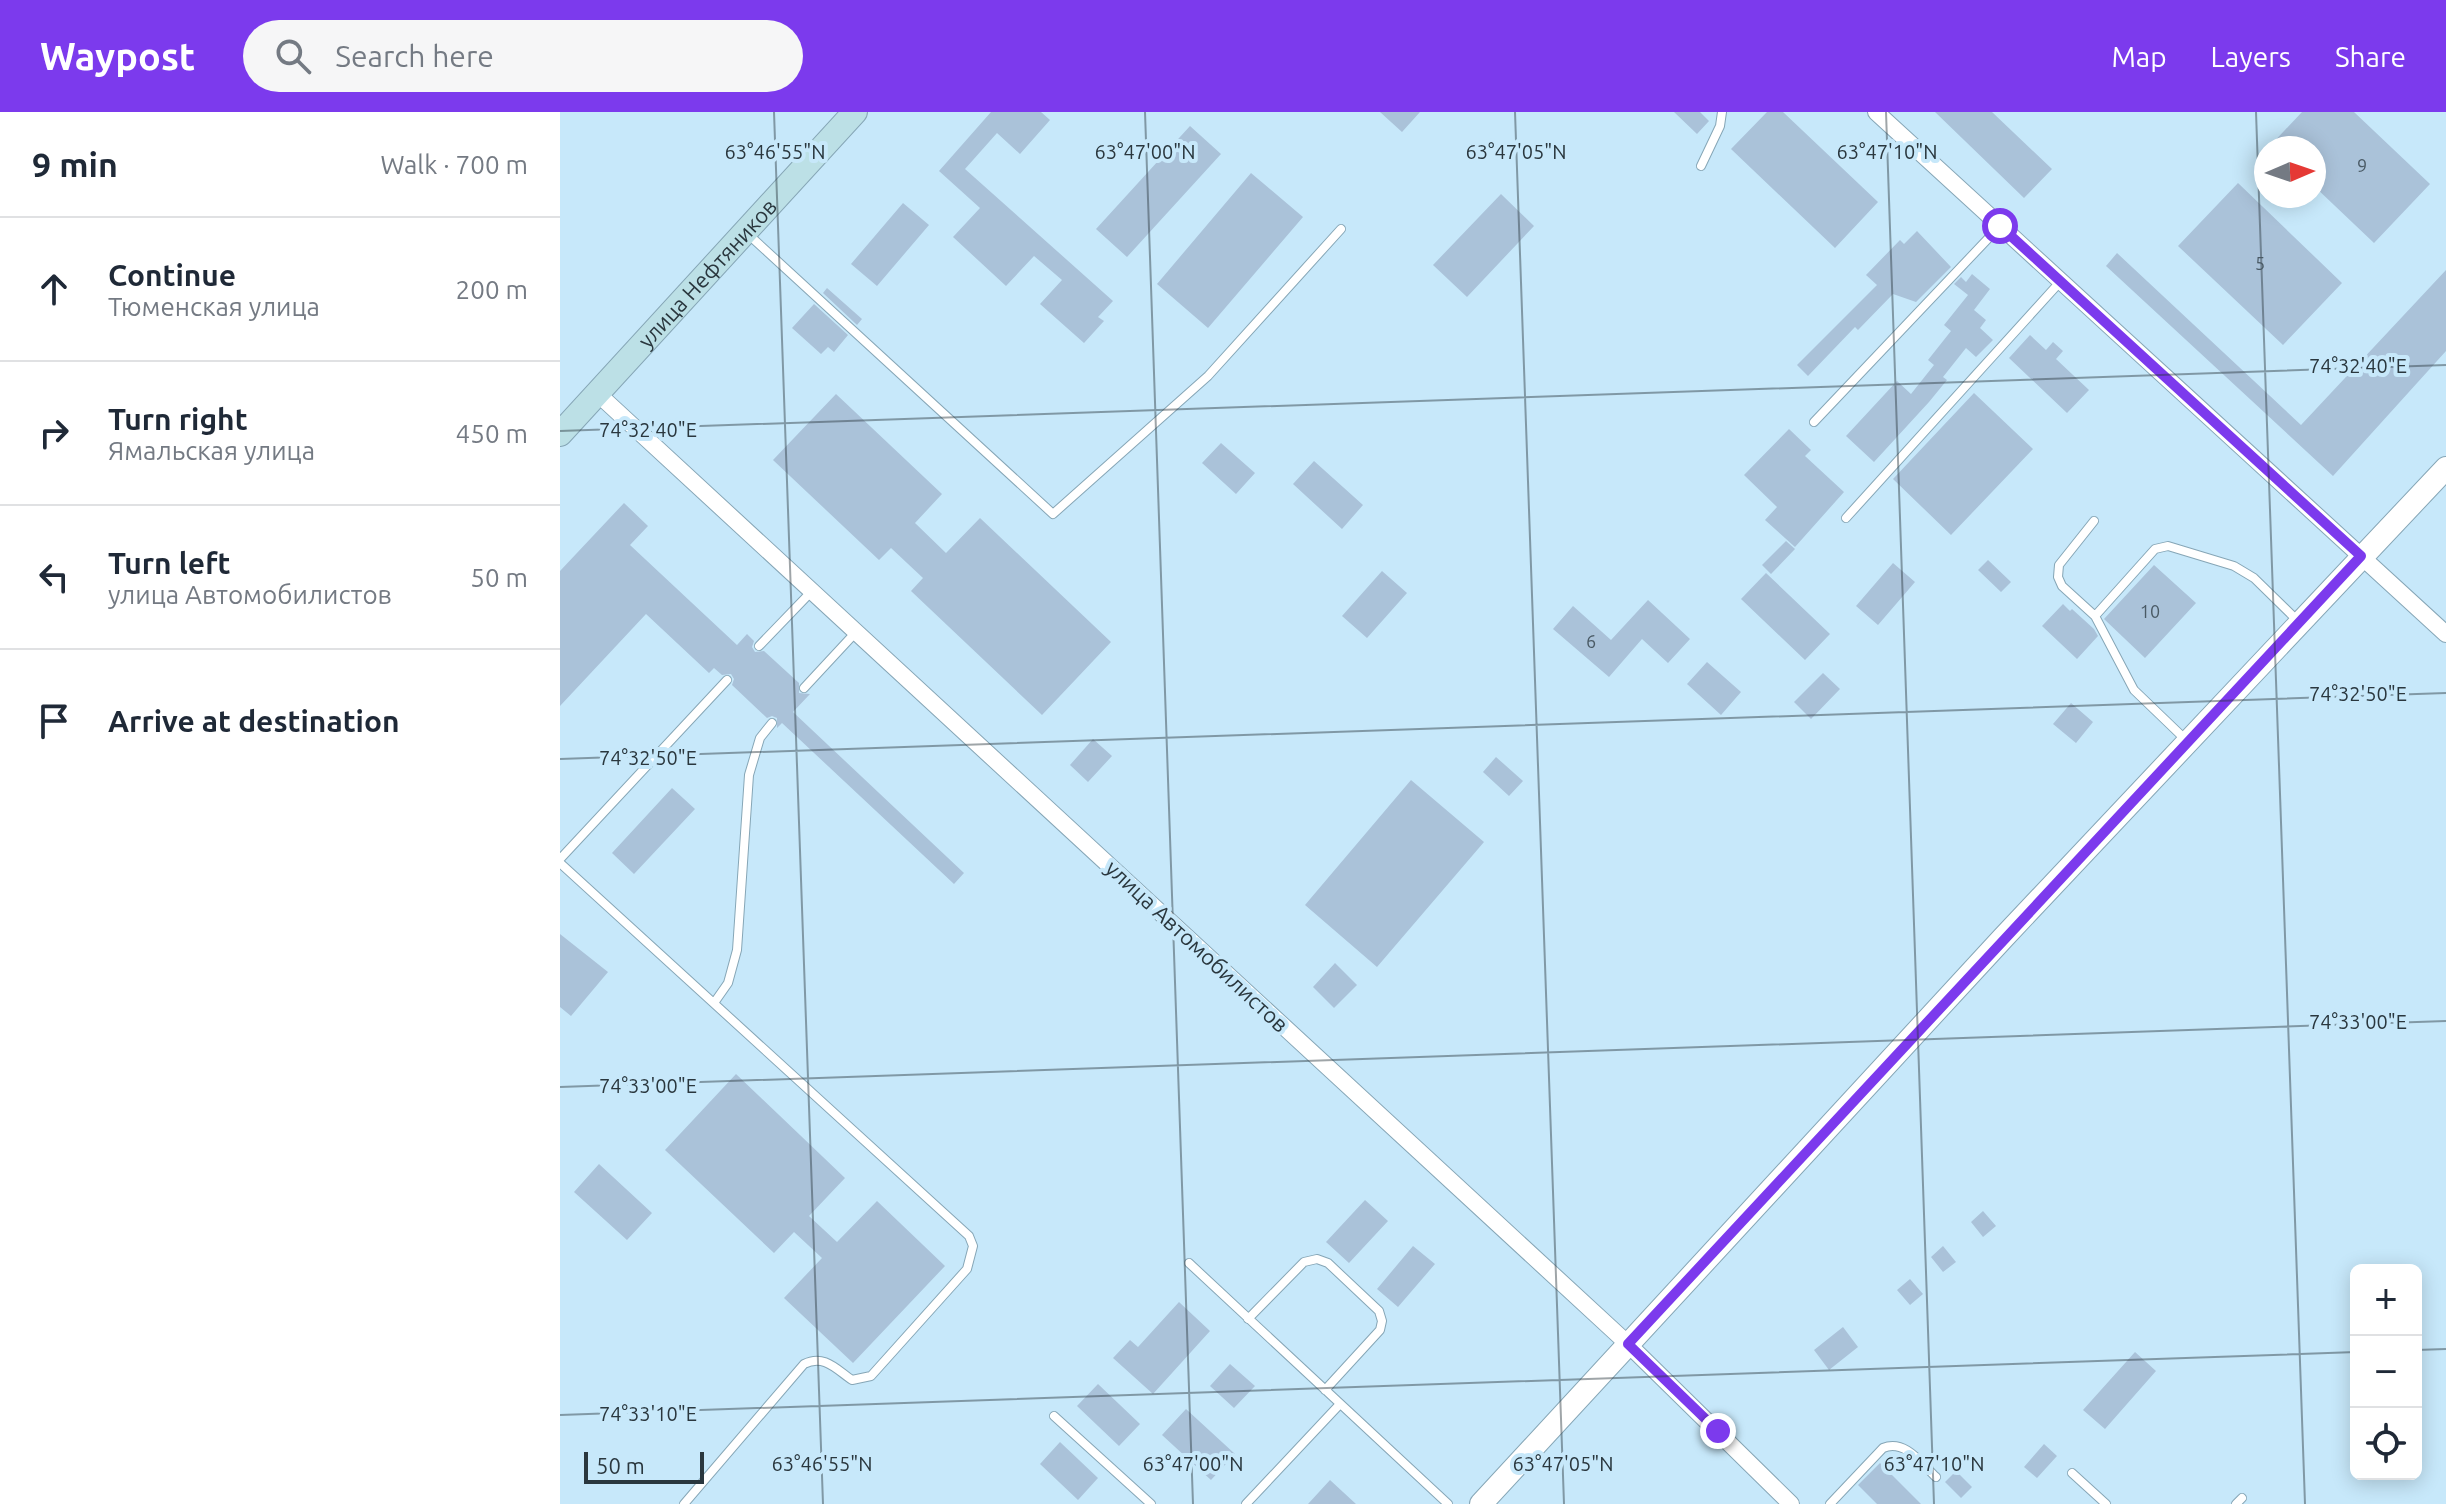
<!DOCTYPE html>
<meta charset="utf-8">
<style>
body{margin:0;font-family:Ubuntu,sans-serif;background:#f6f6f7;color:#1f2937}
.controls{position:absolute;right:24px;bottom:24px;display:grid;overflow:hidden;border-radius:12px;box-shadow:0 4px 20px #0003}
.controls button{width:72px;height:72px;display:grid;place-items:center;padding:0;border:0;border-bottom:2px solid #e0e1e3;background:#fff;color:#1f2937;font:40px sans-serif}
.compass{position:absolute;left:1694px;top:24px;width:72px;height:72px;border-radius:50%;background:#fff;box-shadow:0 4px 20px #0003;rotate:88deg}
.scale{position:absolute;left:24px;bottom:20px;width:120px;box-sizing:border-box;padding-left:8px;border:4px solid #2a373e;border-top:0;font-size:22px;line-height:28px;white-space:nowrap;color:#2a373e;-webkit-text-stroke:6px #c7e8fa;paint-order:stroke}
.stop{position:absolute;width:24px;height:24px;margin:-18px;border:6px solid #7c3aed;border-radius:50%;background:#fff}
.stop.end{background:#7c3aed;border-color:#fff;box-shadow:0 2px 8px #0008}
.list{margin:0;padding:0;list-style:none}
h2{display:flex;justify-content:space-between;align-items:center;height:104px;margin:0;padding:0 32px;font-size:34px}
h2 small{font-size:26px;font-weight:400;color:#747a83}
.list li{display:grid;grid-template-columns:52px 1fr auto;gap:24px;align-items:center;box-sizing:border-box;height:144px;padding:0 32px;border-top:2px solid #e0e1e3}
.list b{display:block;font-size:30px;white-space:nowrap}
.list p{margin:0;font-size:26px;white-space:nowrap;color:#747a83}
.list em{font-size:26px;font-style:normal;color:#747a83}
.icon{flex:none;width:44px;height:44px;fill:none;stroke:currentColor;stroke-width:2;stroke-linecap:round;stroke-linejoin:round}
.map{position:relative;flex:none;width:1886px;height:1392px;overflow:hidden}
header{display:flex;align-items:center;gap:48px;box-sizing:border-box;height:112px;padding:0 40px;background:#7c3aed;color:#fff}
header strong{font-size:38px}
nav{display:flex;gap:44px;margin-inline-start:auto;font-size:28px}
.search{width:560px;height:72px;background:#f6f6f7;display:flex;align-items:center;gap:20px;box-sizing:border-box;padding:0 28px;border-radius:44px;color:#747a83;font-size:30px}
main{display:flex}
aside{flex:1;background:#fff}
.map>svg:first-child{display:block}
.building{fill:#aac2d9}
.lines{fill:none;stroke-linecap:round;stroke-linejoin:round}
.service-casing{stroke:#86a6b6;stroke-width:10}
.minor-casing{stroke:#86a6b6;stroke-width:18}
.tertiary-casing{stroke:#86a6b6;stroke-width:24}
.secondary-casing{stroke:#86a6b6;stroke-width:26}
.service{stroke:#fff;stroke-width:8}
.minor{stroke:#fff;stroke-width:16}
.tertiary{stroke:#fff;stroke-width:22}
.secondary{stroke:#bce0e6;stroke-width:24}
.route{stroke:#7c3aed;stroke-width:10}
.ticks{fill:none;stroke:#2a373e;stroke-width:2;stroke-opacity:0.45}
.labels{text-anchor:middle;stroke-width:8;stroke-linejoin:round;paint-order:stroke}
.number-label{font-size:18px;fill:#4a5a65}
.street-label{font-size:22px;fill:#2a373e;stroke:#c7e8fa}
.ticks-label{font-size:20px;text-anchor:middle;fill:#2a373e;stroke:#c7e8fa;stroke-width:8;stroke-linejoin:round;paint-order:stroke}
</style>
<header>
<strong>Waypost</strong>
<div class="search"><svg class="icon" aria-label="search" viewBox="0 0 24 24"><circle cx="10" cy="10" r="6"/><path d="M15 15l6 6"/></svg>Search here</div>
<nav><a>Map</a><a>Layers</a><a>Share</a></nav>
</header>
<main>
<aside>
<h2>9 min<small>Walk · 700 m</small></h2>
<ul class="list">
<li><svg class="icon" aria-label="ahead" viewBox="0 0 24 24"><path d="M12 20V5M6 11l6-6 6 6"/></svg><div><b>Continue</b><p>Тюменская улица</p></div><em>200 m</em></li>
<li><svg class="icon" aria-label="right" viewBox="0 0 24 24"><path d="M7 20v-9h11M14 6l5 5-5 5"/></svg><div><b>Turn right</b><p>Ямальская улица</p></div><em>450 m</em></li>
<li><svg class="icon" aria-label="left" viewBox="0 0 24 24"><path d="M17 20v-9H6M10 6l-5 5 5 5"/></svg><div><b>Turn left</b><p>улица Автомобилистов</p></div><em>50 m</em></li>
<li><svg class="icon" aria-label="arrive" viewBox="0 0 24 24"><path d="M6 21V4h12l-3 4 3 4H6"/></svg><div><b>Arrive at destination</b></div></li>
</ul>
</aside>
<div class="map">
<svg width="1886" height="1392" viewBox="0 0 1886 1392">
<rect width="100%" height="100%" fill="#c7e8fa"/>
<path class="building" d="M431,0H481L490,8L460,42L437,21L405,57L553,189L538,205L544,209L524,231L480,192L502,168L474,144L446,174L393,125L420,96L379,59Z
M820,0H860L842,20Z
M1114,0H1140L1149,9L1137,22Z
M1207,0H1223L1318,90L1275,136L1171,37Z
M1375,0H1432L1492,57L1464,86Z
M1742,0H1794L1870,72L1814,131L1754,74V36H1708Z
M630,14L661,42L567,145L536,117Z
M691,61L743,105L648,216L597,172Z
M1678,71L1782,171L1723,233L1618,134Z
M941,82L974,114L907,185L873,153Z
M343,91L369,113L317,174L291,152Z
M1357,119L1391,155L1356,190L1333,182L1298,218L1295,215L1248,264L1237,253L1317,173L1306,163L1340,128L1344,132Z
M1557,141L1741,313L1886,158V239L1773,364L1546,154Z
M1412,162L1430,177L1414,198L1426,208L1420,216L1433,228L1416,245L1406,236L1383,265L1387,268L1369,290L1314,350L1286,324L1337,269L1351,282L1374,253L1368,248L1391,219L1384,213L1408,183L1394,172L1401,165L1406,170Z
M267,176L302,207L297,213L263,181Z
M254,192L288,223L274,240L268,235L261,242L232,216Z
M1470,223L1486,238L1493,230L1503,239L1496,247L1529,278L1507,301L1449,246Z
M1414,281L1473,337L1391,423L1333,367Z
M276,282L382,382L355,411L386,441L420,406L551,530L482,603L351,479L363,466L331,436L319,448L213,348Z
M1229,317L1251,338L1245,344L1284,380L1235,435L1205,408L1217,395L1184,363Z
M661,331L695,361L676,382L642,351Z
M754,349L803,393L782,417L733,372Z
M64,391L88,414L70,433L177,533L187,522L194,529L192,535L195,540L204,539L239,571V581L250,582L233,600L404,761L394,772L222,611L217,616V606L212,604L207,606L172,573L174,567L171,562L162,563L154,556L149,561L86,502L0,594V459Z
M1226,429L1235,437L1211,462L1202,453Z
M1428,448L1451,470L1441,480L1418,458Z
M1333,451L1355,470L1318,513L1296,494Z
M1594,453L1636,491L1585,546L1544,507Z
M822,459L847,481L807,526L782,504Z
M1206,461L1270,522L1245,548L1181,487Z
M1088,488L1130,527L1108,551L1082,527L1049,565L993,517L1013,494L1051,528Z
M1503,492L1510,499L1512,497L1534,517L1538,524L1517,547L1482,514Z
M1147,550L1181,580L1161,603L1127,572Z
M1263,561L1280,577L1251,607L1234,590Z
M1511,591L1533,610L1516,631L1493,612Z
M533,627L552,644L528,670L510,653Z
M936,645L963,669L949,684L923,660Z
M851,668L924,730L817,855L745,793Z
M112,676L135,697L74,762L52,741Z
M0,822L48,860L11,904L0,895Z
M775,851L797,873L774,896L753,875Z
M176,962L285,1066L249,1104L277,1130L317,1089L385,1154L293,1251L224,1186L262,1146L234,1120L214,1141L105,1038Z
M39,1052L92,1101L67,1128L14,1080Z
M805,1088L828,1109L789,1151L766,1130Z
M1423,1099L1436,1114L1423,1125L1411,1110Z
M853,1134L875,1152L838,1195L817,1177Z
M1383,1134L1396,1150L1383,1160L1371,1145Z
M1350,1167L1363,1182L1350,1193L1337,1178Z
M619,1190L650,1219L593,1282L553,1246L570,1228L578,1235Z
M1283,1215L1298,1235L1269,1258L1254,1238Z
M1575,1240L1596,1259L1545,1317L1523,1298Z
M670,1252L695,1274L674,1296L650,1274Z
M538,1272L580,1312L559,1334L517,1294Z
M626,1297L675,1342L651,1368L602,1323Z
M500,1330L538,1366L518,1388L480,1352Z
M1484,1332L1497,1344L1477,1366L1464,1355Z
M1320,1351L1361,1392H1317L1298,1373Z
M1396,1359L1412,1375L1401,1386L1385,1370Z
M770,1368L796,1392H748Z"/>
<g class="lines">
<defs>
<path id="service" d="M1141,54L1160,14L1162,0
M189,123L493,402L648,264L781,117
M1254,310L1440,114
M1286,406L1500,170
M1534,409L1499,453L1498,465L1502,474L1535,504L1574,578L1626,628
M1535,504L1595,437L1608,434L1674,454L1694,466L1739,510
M199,534L252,479
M244,576L296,520
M0,747L167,568
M0,751L409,1124L413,1134L407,1157L311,1264L292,1268C276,1257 264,1242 244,1252L124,1392
M154,891L168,871L177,838L189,663L200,626L212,611
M629,1151L888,1392
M688,1207L744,1150L757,1147L768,1151L819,1199L822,1209L820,1218L765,1278
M494,1304L591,1392
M1512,1361L1546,1392
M686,1392L780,1292
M1270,1392L1323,1336C1345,1327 1361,1351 1376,1365
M1676,1392L1682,1386"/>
<path id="minor" d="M1316,0L1886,522
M37,281L1068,1232L1231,1392"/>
<path id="tertiary" d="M921,1392L1443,826L1886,356"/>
<g id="secondary">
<path id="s1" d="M0,322L295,0"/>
</g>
</defs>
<use href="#service" class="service-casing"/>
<use href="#minor" class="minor-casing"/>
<use href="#tertiary" class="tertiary-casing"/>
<use href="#secondary" class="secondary-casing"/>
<use href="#service" class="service"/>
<use href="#minor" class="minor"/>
<use href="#tertiary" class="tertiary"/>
<use href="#secondary" class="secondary"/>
</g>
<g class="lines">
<path class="route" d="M1158,1319L1068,1232L1801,444L1440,114"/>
</g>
<path class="ticks" d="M214,0L263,1392M585,0L633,1392M955,0L1004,1392M1326,0L1374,1392M1696,0L1745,1392M0,319L1886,253M0,647L1886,581M0,975L1886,909M1856,1238L1886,1237M0,1303L1796,1240"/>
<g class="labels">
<g class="number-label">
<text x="1802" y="60">9</text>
<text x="1700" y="158">5</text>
<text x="1590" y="506">10</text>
<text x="1031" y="536">6</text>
</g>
<g class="street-label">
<text dy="8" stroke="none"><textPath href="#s1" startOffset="218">улица Нефтяников</textPath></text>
<text transform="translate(637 834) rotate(43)" y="8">улица Автомобилистов</text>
</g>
</g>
<g class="ticks-label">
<text x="215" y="47">63°46'55"N</text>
<text x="585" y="47">63°47'00"N</text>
<text x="956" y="47">63°47'05"N</text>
<text x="1327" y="47">63°47'10"N</text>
<text x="1798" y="261">74°32'40"E</text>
<text x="88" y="325">74°32'40"E</text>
<text x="1798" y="589">74°32'50"E</text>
<text x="88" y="653">74°32'50"E</text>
<text x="1798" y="917">74°33'00"E</text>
<text x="88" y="981">74°33'00"E</text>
<text x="88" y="1309">74°33'10"E</text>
<text x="262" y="1359">63°46'55"N</text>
<text x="633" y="1359">63°47'00"N</text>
<text x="1003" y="1359">63°47'05"N</text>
<text x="1374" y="1359">63°47'10"N</text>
</g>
</svg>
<div class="controls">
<button>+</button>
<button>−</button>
<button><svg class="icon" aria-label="locate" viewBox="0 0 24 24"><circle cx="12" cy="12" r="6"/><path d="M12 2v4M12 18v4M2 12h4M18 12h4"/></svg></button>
</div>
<svg class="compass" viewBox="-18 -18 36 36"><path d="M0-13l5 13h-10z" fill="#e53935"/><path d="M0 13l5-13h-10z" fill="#747a83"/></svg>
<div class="scale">50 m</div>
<div class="stop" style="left:1440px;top:114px"></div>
<div class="stop end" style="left:1158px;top:1319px"></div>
</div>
</main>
